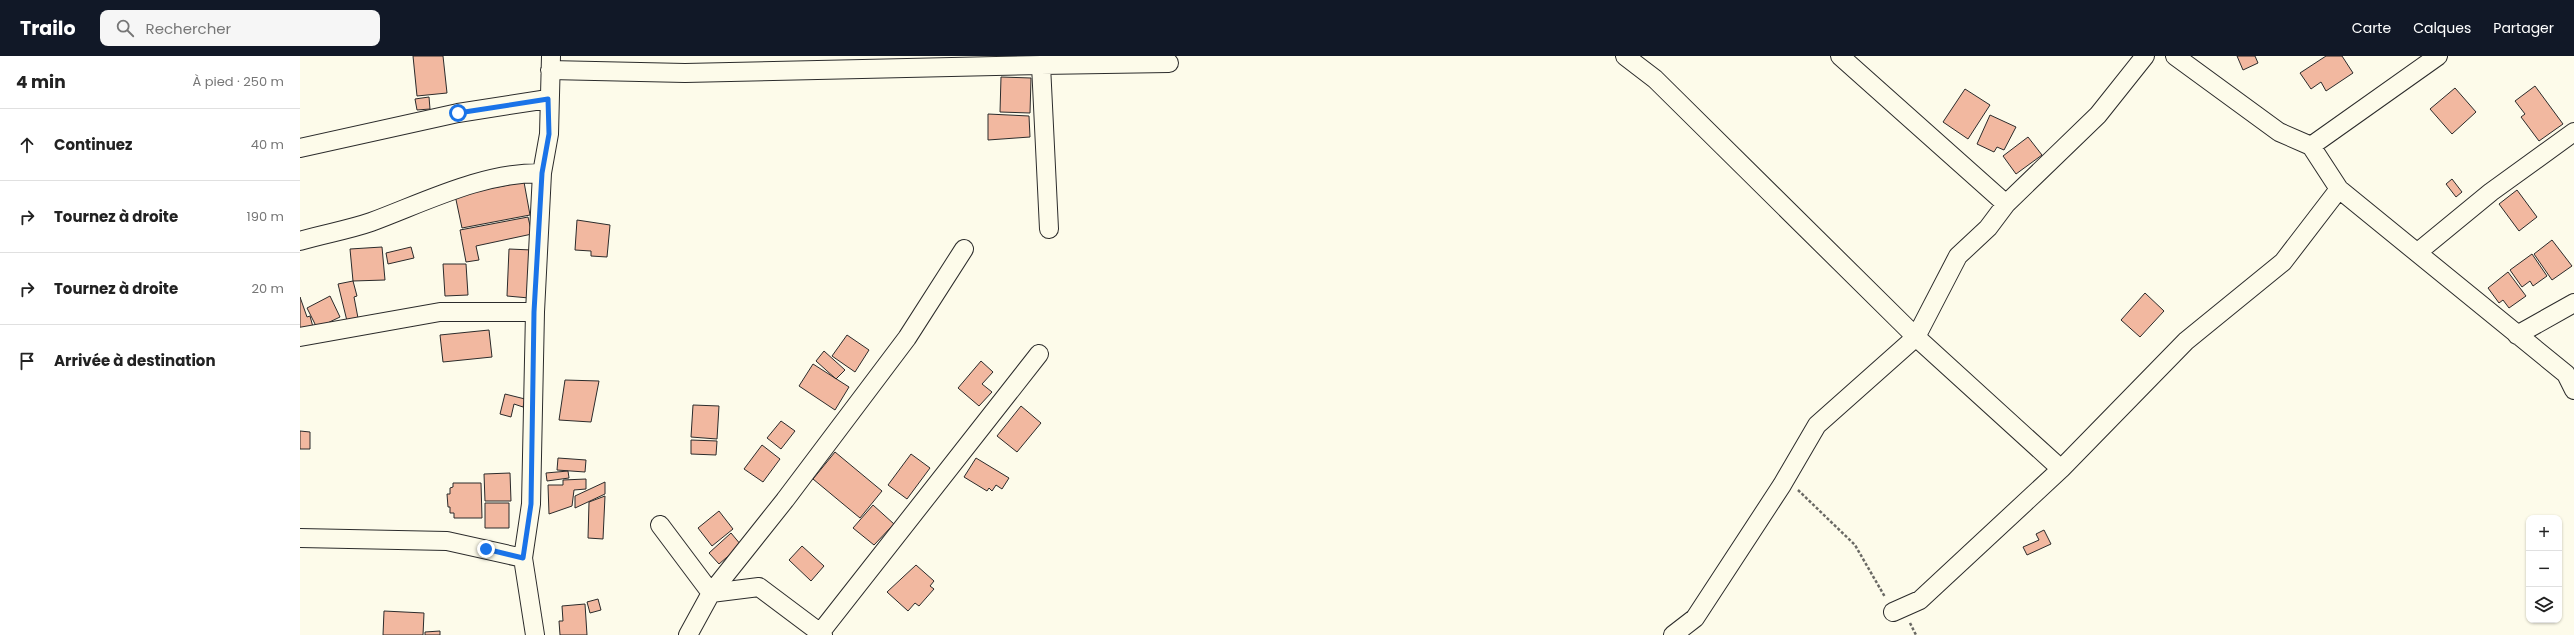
<!DOCTYPE html>
<html lang="fr">
<meta charset="utf-8">
<style>
body{margin:0;font-family:Poppins,sans-serif;background:#f6f6f6;color:#222}
.controls{position:absolute;right:12px;bottom:12px;display:grid;overflow:hidden;border-radius:8px;box-shadow:0 1px 3px #0004}
.controls button{width:36px;height:36px;display:grid;place-items:center;padding:0;border:0;border-bottom:1px solid #e0e0e0;background:#fff;color:#222;font:20px sans-serif}
.stop{position:absolute;width:12px;height:12px;margin:-9px;border:3px solid #1a73e8;border-radius:50%;background:#fff}
.stop.end{background:#1a73e8;border-color:#fff;box-shadow:0 1px 4px #0008}
.list{margin:0;padding:0;list-style:none}
h2{display:flex;justify-content:space-between;align-items:center;height:52px;margin:0;padding:0 16px;font-size:17px}
h2 small{font-size:13px;font-weight:400;color:#767676}
.list li{display:grid;grid-template-columns:26px 1fr auto;gap:12px;align-items:center;box-sizing:border-box;height:72px;padding:0 16px;border-top:1px solid #e0e0e0}
.list b{display:block;font-size:15px;white-space:nowrap}
.list em{font-size:13px;font-style:normal;color:#767676}
.icon{flex:none;width:22px;height:22px;fill:none;stroke:currentColor;stroke-width:2;stroke-linecap:round;stroke-linejoin:round}
.map{position:relative;flex:none;width:2274px;height:579px;overflow:hidden}
header{display:flex;align-items:center;gap:24px;box-sizing:border-box;height:56px;padding:0 20px;background:#111827;color:#fff}
header strong{font-size:19px}
nav{display:flex;gap:22px;margin-inline-start:auto;font-size:14px}
.search{width:280px;height:36px;background:#f6f6f6;display:flex;align-items:center;gap:10px;box-sizing:border-box;padding:0 14px;border-radius:8px;color:#767676;font-size:15px}
main{display:flex}
aside{flex:1;background:#fff}
.map>svg:first-child{display:block}
.building{fill:#f2b8a0;stroke:#2b2b2b}
.lines{fill:none;stroke-linecap:round;stroke-linejoin:round}
.minor-casing{stroke:#2b2b2b;stroke-width:20}
.path{stroke:#6a6964;stroke-width:2.5;stroke-dasharray:3 2;stroke-linecap:butt}
.minor{stroke:#fdfbea;stroke-width:18}
.route{stroke:#1a73e8;stroke-width:5}
</style>
<header>
<strong>Trailo</strong>
<div class="search"><svg class="icon" aria-label="search" viewBox="0 0 24 24"><circle cx="10" cy="10" r="6"/><path d="M15 15l6 6"/></svg>Rechercher</div>
<nav><a>Carte</a><a>Calques</a><a>Partager</a></nav>
</header>
<main>
<aside>
<h2>4 min<small>À pied · 250 m</small></h2>
<ul class="list">
<li><svg class="icon" aria-label="ahead" viewBox="0 0 24 24"><path d="M12 20V5M6 11l6-6 6 6"/></svg><div><b>Continuez</b></div><em>40 m</em></li>
<li><svg class="icon" aria-label="right" viewBox="0 0 24 24"><path d="M7 20v-9h11M14 6l5 5-5 5"/></svg><div><b>Tournez à droite</b></div><em>190 m</em></li>
<li><svg class="icon" aria-label="right" viewBox="0 0 24 24"><path d="M7 20v-9h11M14 6l5 5-5 5"/></svg><div><b>Tournez à droite</b></div><em>20 m</em></li>
<li><svg class="icon" aria-label="arrive" viewBox="0 0 24 24"><path d="M6 21V4h12l-3 4 3 4H6"/></svg><div><b>Arrivée à destination</b></div></li>
</ul>
</aside>
<div class="map">
<svg width="2274" height="579" viewBox="0 0 2274 579">
<rect width="100%" height="100%" fill="#fdfbea"/>
<path class="building" d="M113,0H143L147,37L117,40Z
M1937,0H1955L1958,7L1943,14Z
M2026,0H2042L2053,17L2026,35L2021,26L2011,33L2000,17Z
M701,21L731,22L730,57L700,56Z
M2235,30L2263,68L2239,85L2221,61L2225,58L2215,45Z
M2155,32L2176,56L2152,78L2130,53Z
M1665,33L1690,49L1668,83L1643,66Z
M129,41L130,53L117,54L115,43Z
M688,58L729,60L730,81L688,84Z
M1690,59L1716,71L1704,94L1697,91L1694,96L1677,88Z
M1728,81L1742,99L1716,118L1703,100Z
M2152,123L2162,136L2156,141L2146,128Z
M224,126L230,159L162,172L155,139Z
M2217,134L2237,161L2219,175L2199,148Z
M228,161L232,178L176,190L179,204L166,206L160,174Z
M277,164L310,169L307,201L291,200V195L275,194Z
M2252,184L2272,210L2252,224L2234,198Z
M82,191L85,224L53,225L50,193Z
M111,191L114,202L88,208L86,197Z
M209,193L232,194L229,242L207,240Z
M2232,198L2247,220L2233,230L2230,225L2222,231L2210,214Z
M143,208H166L168,239L145,240Z
M2208,216L2226,240L2209,252L2203,244L2199,247L2188,232Z
M53,225L57,240L54,241L58,262L47,265L38,228Z
M1845,237L1864,255L1840,281L1821,264Z
M30,240L40,261L17,272L7,252Z
M0,241L7,261L10,260L13,271L0,275Z
M189,274L192,301L143,306L140,279Z
M547,279L569,294L555,316L532,300Z
M524,295L545,314L536,323L516,305Z
M681,305L693,316L682,328L692,336L679,350L658,332Z
M513,308L549,331L535,354L499,330Z
M265,324L299,325L291,366L259,364Z
M205,338L225,343L223,351L214,348L211,361L200,358Z
M393,349L419,350L417,383L391,381Z
M721,350L741,367L717,396L697,380Z
M481,365L495,375L481,393L467,382Z
M0,375L10,376V393H0Z
M391,384L417,385L416,399L391,398Z
M462,389L480,403L463,426L444,413Z
M535,396L582,435L560,462L513,423Z
M611,398L630,412L607,443L588,429Z
M258,402L286,404L285,416L257,414Z
M676,402L709,422L702,433L696,429L692,435L689,432L687,435L664,421Z
M268,415L269,422L247,425L246,417Z
M210,417L211,445H185L184,418Z
M286,423V433L274,434L272,450L249,458L248,429H263V424Z
M305,426V438L275,452V440Z
M153,427H181L182,462H154V457H150V451H148L147,438H150V432L153,431Z
M305,440L303,483L288,482L289,446Z
M185,447H209V472H185Z
M573,449L594,468L574,489L553,472Z
M419,455L433,473L412,490L398,472Z
M1744,474L1751,488L1727,499L1723,491L1739,484L1736,478Z
M431,477L441,489L419,508L409,497Z
M502,490L524,510L511,525L489,504Z
M616,509L634,525L630,530L634,533L619,550L615,547L608,555L587,536Z
M298,543L301,554L290,557L287,546Z
M285,548L287,579H260L259,565H263L262,550Z
M84,555L124,557L123,579H83Z
M140,575V579H125V576Z"/>
<g class="lines">
<defs>
<path id="minor" d="M1325,0L1355,23L1616,281L1761,413
M1540,0L1706,148
M1875,0L1979,76L2011,90L2138,0
M741,9L869,7
M250,14L385,17L741,9L749,173
M2011,90L2039,133L2266,318L2274,334
M0,92L158,57L248,43
M0,185C23,178 48,174 71,166C125,146 183,116 242,117
M2118,196L2191,136L2274,76
M2217,279L2274,247
M0,281L140,256H235
M360,469L411,537L388,579
M0,482L147,485L223,502
M1593,556L1620,544L1761,413L1886,285L1983,206L2039,133
M520,577L739,298
M235,579L223,502L231,448L235,256L242,117L249,78L251,0
M523,579L459,531L411,537L485,444L607,282L664,193
M1373,579L1395,562L1482,429L1517,369L1616,281L1658,200L1688,172L1706,148L1798,59L1845,0"/>
</defs>
<use href="#minor" class="minor-casing"/>
<path class="path" d="M1498,434L1555,489L1585,541
M1610,567L1616,579"/>
<use href="#minor" class="minor"/>
</g>
<g class="lines">
<path class="route" d="M158,57L248,43L249,78L242,117L234,256L231,448L223,502L186,493"/>
</g>
</svg>
<div class="controls">
<button>+</button>
<button>−</button>
<button><svg class="icon" aria-label="layers" viewBox="0 0 24 24"><path d="M12 4l9 5-9 5-9-5zM3 14l9 5 9-5"/></svg></button>
</div>
<div class="stop" style="left:158px;top:57px"></div>
<div class="stop end" style="left:186px;top:493px"></div>
</div>
</main>
